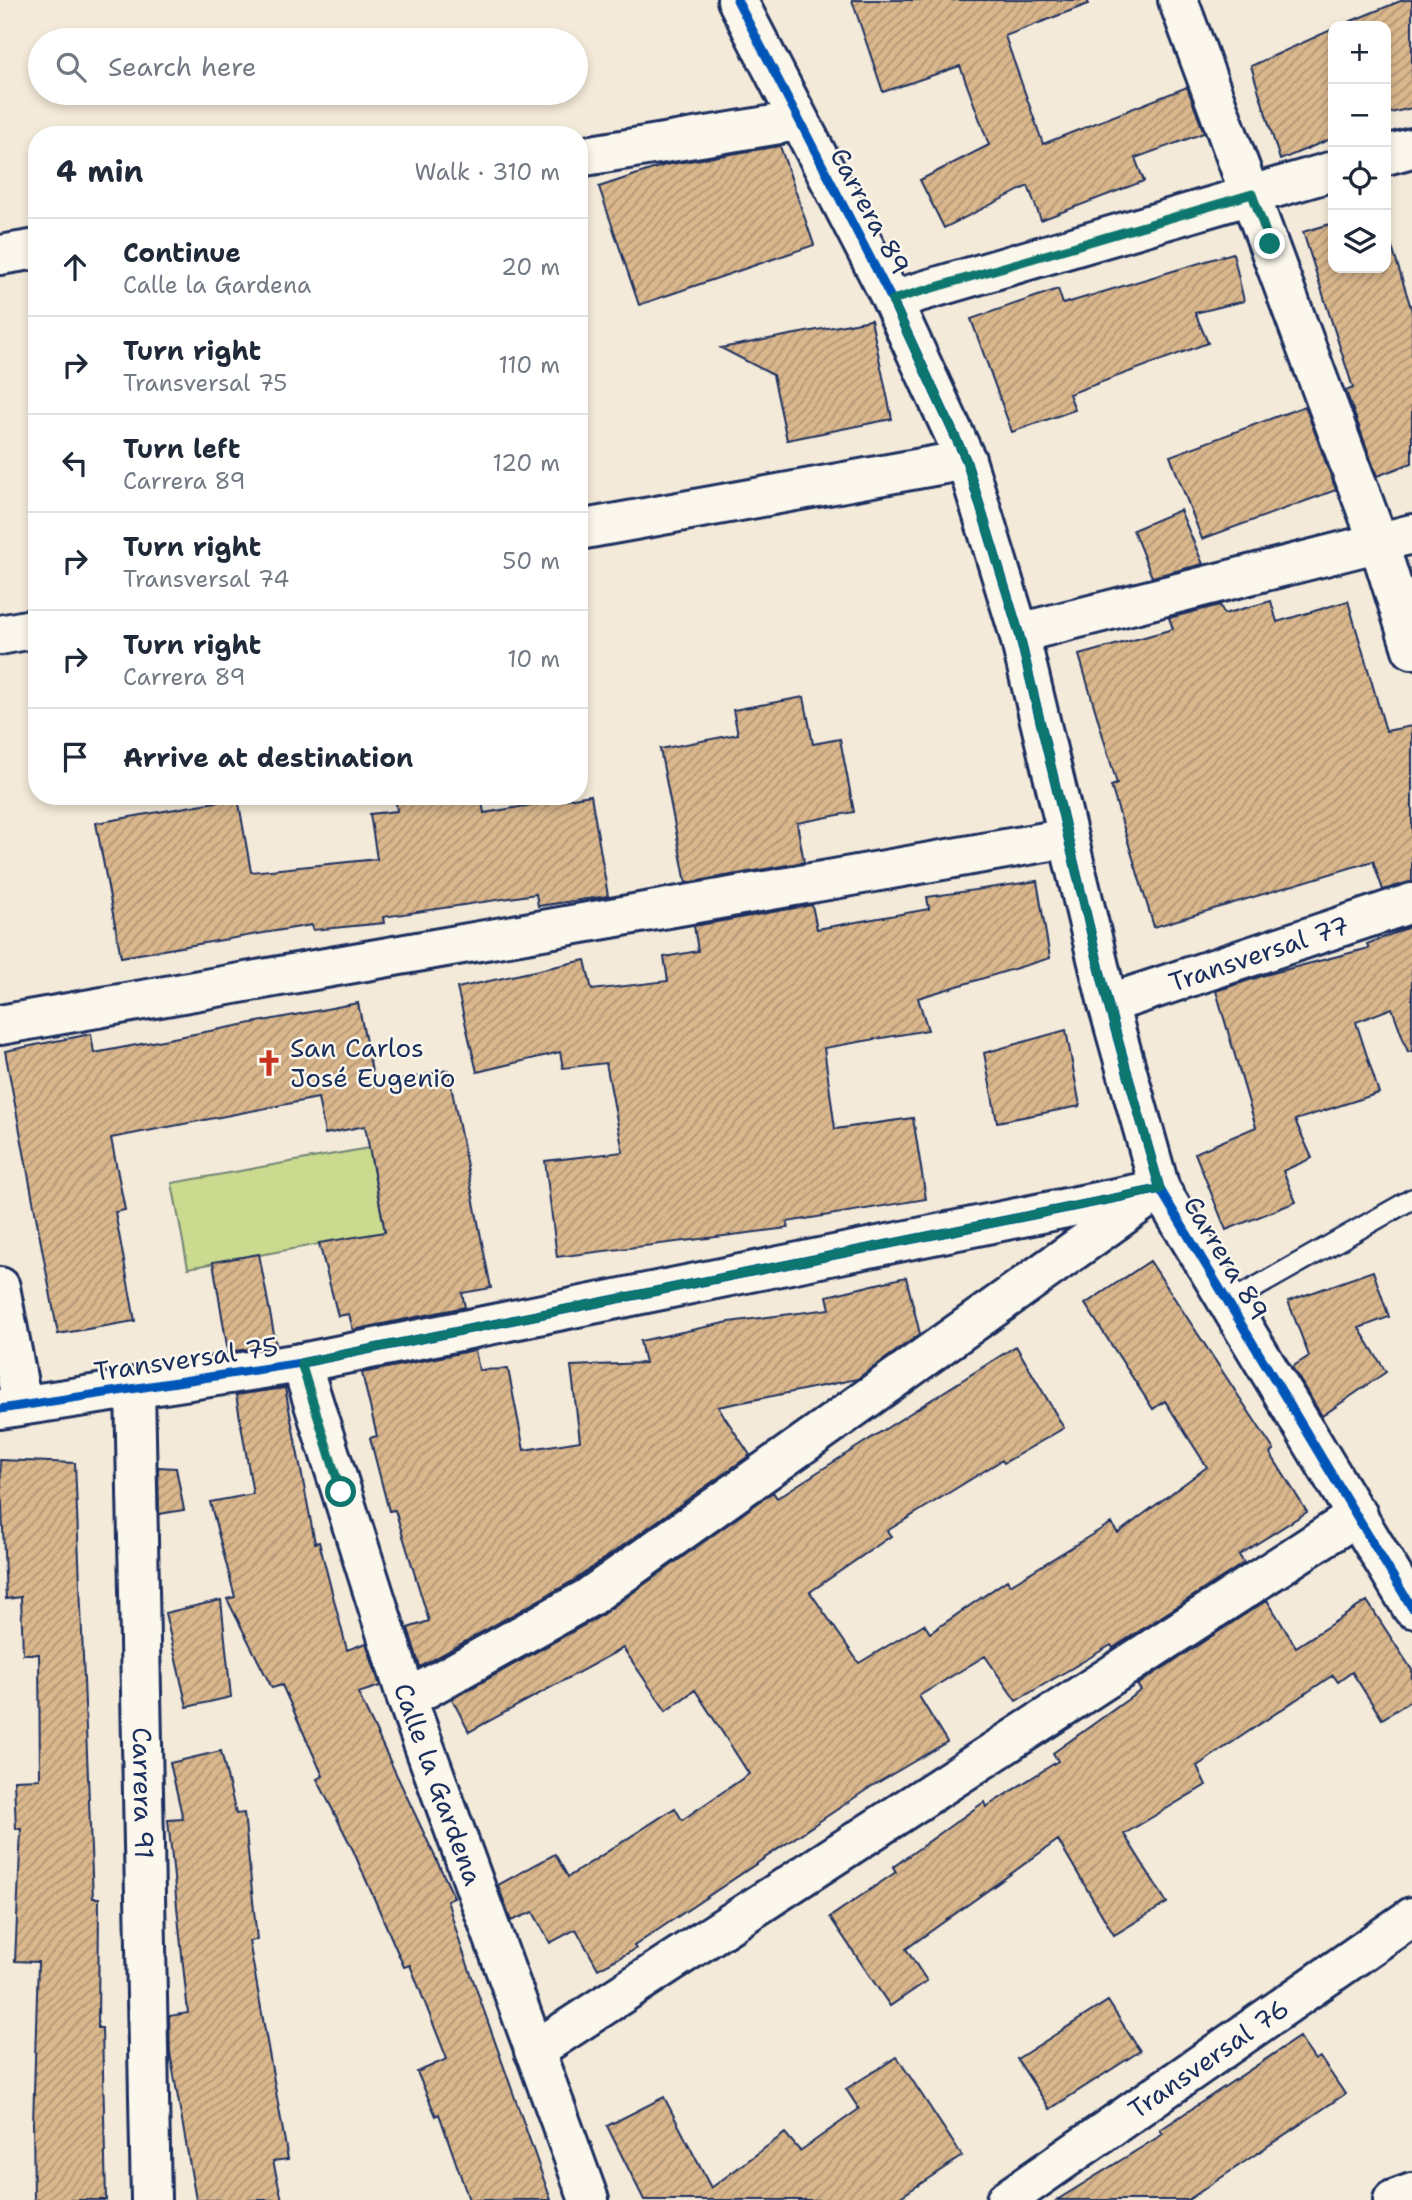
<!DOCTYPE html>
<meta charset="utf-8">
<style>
body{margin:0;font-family:"Shantell Sans",sans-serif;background:#f2f2f3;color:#1f2937}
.controls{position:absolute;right:21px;top:21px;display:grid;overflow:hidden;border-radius:14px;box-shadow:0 4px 10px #0003}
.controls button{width:63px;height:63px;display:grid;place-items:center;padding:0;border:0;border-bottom:2px solid #e0e1e3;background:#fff;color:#1f2937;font:35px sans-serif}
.stop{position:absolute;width:21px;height:21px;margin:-16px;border:5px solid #0f766e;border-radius:50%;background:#fff}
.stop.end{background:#0f766e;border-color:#fff;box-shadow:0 2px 7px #0008}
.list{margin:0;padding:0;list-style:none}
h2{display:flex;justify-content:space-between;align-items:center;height:91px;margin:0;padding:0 28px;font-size:30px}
h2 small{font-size:23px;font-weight:400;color:#747a83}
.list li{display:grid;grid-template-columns:46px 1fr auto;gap:21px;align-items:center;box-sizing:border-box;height:98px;padding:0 28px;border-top:2px solid #e0e1e3}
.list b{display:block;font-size:26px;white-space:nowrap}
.list p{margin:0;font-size:23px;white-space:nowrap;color:#747a83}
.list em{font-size:23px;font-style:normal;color:#747a83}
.icon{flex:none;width:38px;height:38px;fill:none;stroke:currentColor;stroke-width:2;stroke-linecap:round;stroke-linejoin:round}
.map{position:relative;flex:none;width:1412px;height:2200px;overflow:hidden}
.search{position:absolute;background:#fff;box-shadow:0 4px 10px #0003;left:28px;top:28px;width:560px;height:77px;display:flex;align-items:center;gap:18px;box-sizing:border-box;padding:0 24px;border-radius:38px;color:#747a83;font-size:26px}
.panel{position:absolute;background:#fff;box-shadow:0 4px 10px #0003;left:28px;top:126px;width:560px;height:679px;border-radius:28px}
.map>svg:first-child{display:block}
.garden{fill:#cada8e;stroke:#728476;stroke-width:2}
.building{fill:url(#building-hatch);stroke:#1b2f5e;stroke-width:2}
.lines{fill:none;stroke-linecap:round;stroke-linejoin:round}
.lane-casing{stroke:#1b2f5e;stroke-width:24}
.street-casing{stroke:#1b2f5e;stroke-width:44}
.lane{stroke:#fbf7ec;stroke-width:19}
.street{stroke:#fbf7ec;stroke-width:38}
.cycleway-casing{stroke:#fbf7ec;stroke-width:13}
.cycleway{stroke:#0057b8;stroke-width:9}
.route{stroke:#0f766e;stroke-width:9}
.labels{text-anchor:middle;stroke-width:5;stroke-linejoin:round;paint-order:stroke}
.street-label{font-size:26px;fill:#1b2f5e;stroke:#fbf7ec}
.poi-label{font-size:26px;fill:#1b2f5e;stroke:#fbf7ec;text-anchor:start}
</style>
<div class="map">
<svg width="1412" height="2200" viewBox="0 0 1412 2200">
<defs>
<pattern id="building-hatch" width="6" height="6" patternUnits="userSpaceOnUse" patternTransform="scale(1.75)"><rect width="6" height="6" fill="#dab78c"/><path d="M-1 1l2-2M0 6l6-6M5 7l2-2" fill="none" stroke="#b09576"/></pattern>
</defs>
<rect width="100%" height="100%" fill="#f4ead9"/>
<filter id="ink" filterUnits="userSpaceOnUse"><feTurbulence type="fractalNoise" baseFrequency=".0143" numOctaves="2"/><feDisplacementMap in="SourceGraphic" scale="14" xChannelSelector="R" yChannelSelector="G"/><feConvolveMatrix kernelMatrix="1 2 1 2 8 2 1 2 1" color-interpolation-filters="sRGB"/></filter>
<g filter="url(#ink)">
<path class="garden" d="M369,1148L385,1232L188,1268L172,1183Z"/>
<path class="building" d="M852,0H1088V4L1005,36L1043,144L1187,87L1204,133L1135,158L1144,181L1041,220L1028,186L944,228L920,180L989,145L960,66L883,92Z
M1403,0H1412V108L1386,114V26H1339Z
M1333,29V138L1280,160L1251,66Z
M780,146L814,245L639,305L599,187L665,165Z
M1333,223V268H1386V228L1412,311V463L1377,476L1346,391L1353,388L1303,232Z
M1233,253L1244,301L1195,313L1208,343L1069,394L1075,410L1012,432L971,319L1058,289L1063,304Z
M871,320L892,419L787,440L773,375L721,348Z
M1305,406L1336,490L1202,539L1170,456Z
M1180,510L1203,564L1152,577L1133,530Z
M1271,601L1277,622L1348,601L1386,731L1412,726V882L1383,890L1373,861L1154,927L1111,786L1117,784L1079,655L1173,629L1169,618L1220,605L1224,614Z
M804,697L813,744L840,739L854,812L797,823L804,862L686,883L660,749L738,734L733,710Z
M591,795L608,896L538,906L536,894L383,917L384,923L313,930L312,925L121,957L96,823L238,798L251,872L377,859L370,814L397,811L395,796H481L484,813Z
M1037,881L1050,958L918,998L928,1030L824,1048L835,1129L913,1118L926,1199L787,1222L788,1228L557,1257L545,1161L623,1152L606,1063L563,1068L560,1052L477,1072L457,988L585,960L592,990L668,981L664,957L698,951L694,926L812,905L817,929L929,909L927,897Z
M1412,926V1051L1408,1052L1392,1008L1356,1022L1379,1093L1295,1120L1312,1158L1283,1171L1296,1202L1226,1230L1195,1153L1256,1127L1216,991L1265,975L1369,948L1367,944Z
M358,1003L375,1086L448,1070L491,1288L462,1293L465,1307L353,1330L349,1314L338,1316L319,1243L385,1232L365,1126L325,1134L318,1098L111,1138L125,1210L115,1212L135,1321L58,1334L5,1051L91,1034L94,1053Z
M1066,1030L1080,1106L997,1122L984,1053Z
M259,1254L276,1345L228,1352L213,1262Z
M1150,1261L1274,1450L1270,1453L1307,1512L1239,1555L1244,1563L1113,1648L1111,1645L1016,1701L985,1656L919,1696L947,1742L872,1786L634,1946L636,1949L598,1969L576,1929L550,1943L533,1912L511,1921L498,1885L555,1854L568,1877L675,1808L682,1820L749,1774L695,1690L666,1711L623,1648L469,1732L452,1699L599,1617L773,1492L777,1498L1016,1346L1064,1428L1004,1463L1002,1460L887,1531L891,1536L810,1592L859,1663L924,1624L930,1633L1007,1580L1010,1585L1111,1523L1118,1533L1207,1467L1165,1401L1153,1409L1085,1304Z
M1373,1271L1389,1317L1359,1328L1386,1372L1322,1416L1292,1367L1309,1356L1288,1301Z
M906,1277L920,1334L857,1379L718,1407L750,1455L576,1579L420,1667L408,1628L429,1621L395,1510L389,1511L370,1438L377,1436L362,1373L475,1350L479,1370L508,1369L524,1450L580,1441L571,1366L645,1363L640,1341L729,1322L830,1309L827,1296Z
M285,1388L315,1543L319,1542L347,1650L366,1643L380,1686L358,1693L454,1897L447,1900L460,1943L551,2200H469L439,2114L436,2116L417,2072L447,2059L410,1965L404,1967L353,1850L317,1779L323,1776L282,1685L272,1688L227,1599L235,1597L210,1502L253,1494L236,1395Z
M0,1460L75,1463L93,1898H99L98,2028H102L106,2200H34L33,2124L38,1962L15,1961L21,1829H16L14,1780L40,1779L39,1654H23L21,1597L6,1599Z
M158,1467L176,1468L184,1510L159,1514Z
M221,1600L231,1697L187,1707L165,1613Z
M1267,1600L1296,1647L1367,1601L1412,1670V1700L1382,1719L1352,1672L1338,1682L1333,1675L1197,1766L1206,1785L1124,1834L1167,1903L1114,1935L1058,1840L906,1949L927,1981L890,2006L830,1917L896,1872L893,1867L984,1802L986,1807L1058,1761L1053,1753L1141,1690L1137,1685Z
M221,1751L236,1814L244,1813L257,1940L249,1941L288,2159L273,2161L282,2200H196L170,2053L169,2016L188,2013L168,1820L183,1819L170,1763Z
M1108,2001L1140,2051L1050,2109L1017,2059Z
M1299,2037L1315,2060L1320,2057L1345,2094L1188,2200H1057L1163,2134L1160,2130Z
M897,2057L962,2156L896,2200H644L607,2126L664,2097L711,2188L785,2133L800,2151L859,2109L846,2089Z"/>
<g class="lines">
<defs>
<path id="lane" d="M1228,1303L1412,1199"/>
<g id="street">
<path d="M737,0L892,300L966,460L1019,633L1108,1004L1160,1189L1412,1608"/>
<path d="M1178,0L1379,544L1412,649"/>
<path d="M1386,155L1412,148"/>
<path d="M579,157L798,121"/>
<path d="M0,255L37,249"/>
<path d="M892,300L1333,171"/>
<path d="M579,530L966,460"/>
<path d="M1019,633L1412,534"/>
<path d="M0,635L37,628"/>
<path id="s1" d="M1108,1004L1412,903"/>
<path d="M0,1025L1068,838"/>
<path d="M0,1287L22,1405"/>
<path id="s2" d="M301,1363L407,1699L589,2200"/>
<path id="s3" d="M135,1387L151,2200"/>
<path d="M0,1409L301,1363L1160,1189"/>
<path d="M407,1699L588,1598L1150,1196"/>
<path d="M534,2051L1358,1515"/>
<path id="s4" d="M1006,2200L1412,1917"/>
<path d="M1393,2200L1412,2193"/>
</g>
</defs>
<use href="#lane" class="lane-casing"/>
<use href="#street" class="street-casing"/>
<use href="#lane" class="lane"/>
<use href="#street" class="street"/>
<defs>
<path id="cycleway" d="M737,0L892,300L966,460L1019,633L1108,1004L1160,1189L1412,1608
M0,1409L301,1363L1160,1189"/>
</defs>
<use href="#cycleway" class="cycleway-casing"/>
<use href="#cycleway" class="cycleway"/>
</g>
</g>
<g class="lines" filter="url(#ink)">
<path class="route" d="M341,1492L301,1363L1160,1189L1108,1004L1019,633L966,460L892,300L1252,194L1270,244"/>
</g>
<defs>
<symbol id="church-bare" viewBox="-9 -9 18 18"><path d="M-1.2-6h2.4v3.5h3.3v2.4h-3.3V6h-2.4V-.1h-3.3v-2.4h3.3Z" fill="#c8321e" stroke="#fbf7ec" stroke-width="2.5" paint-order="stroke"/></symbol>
</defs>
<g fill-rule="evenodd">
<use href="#church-bare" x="250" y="1044" width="38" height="38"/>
</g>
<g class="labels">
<g class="street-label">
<text transform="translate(870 211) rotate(62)" y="9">Carrera 89</text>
<text dy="9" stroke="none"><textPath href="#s1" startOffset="159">Transversal 77</textPath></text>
<text transform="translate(1226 1258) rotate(59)" y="9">Carrera 89</text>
<text transform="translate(186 1359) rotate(-8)" y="9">Transversal 75</text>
<text dy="9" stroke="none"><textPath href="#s2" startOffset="443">Calle la Gardena</textPath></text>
<text dy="9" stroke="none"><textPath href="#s3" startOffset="406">Carrera 91</textPath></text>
<text dy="9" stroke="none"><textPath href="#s4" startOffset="247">Transversal 76</textPath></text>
</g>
<g class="poi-label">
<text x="290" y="1057">San Carlos<tspan x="290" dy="30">José Eugenio</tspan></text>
</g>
</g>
</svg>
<div class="controls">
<button>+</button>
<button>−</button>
<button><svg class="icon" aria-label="locate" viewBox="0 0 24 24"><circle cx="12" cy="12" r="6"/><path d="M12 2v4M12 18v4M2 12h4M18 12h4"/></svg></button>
<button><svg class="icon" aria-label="layers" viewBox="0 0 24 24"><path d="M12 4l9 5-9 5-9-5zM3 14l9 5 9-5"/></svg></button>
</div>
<div class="stop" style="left:341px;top:1492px"></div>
<div class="stop end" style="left:1270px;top:244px"></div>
<div class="search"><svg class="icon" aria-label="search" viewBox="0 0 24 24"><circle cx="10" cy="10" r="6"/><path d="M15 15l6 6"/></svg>Search here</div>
<section class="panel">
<h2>4 min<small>Walk · 310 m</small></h2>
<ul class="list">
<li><svg class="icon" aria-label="ahead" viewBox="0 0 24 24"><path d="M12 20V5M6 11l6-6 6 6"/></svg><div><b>Continue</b><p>Calle la Gardena</p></div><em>20 m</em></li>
<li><svg class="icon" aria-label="right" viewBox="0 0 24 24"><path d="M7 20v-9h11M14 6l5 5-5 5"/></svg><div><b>Turn right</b><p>Transversal 75</p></div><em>110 m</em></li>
<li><svg class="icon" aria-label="left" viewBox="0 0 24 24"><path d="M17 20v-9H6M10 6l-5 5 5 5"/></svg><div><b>Turn left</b><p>Carrera 89</p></div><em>120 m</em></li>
<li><svg class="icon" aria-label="right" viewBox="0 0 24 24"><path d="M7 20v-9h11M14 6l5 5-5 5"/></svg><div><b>Turn right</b><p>Transversal 74</p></div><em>50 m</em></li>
<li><svg class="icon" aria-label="right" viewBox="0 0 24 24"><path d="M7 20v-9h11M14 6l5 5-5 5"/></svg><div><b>Turn right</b><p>Carrera 89</p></div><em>10 m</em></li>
<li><svg class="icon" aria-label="arrive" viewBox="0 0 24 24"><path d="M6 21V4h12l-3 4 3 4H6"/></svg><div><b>Arrive at destination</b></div></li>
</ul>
</section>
</div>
